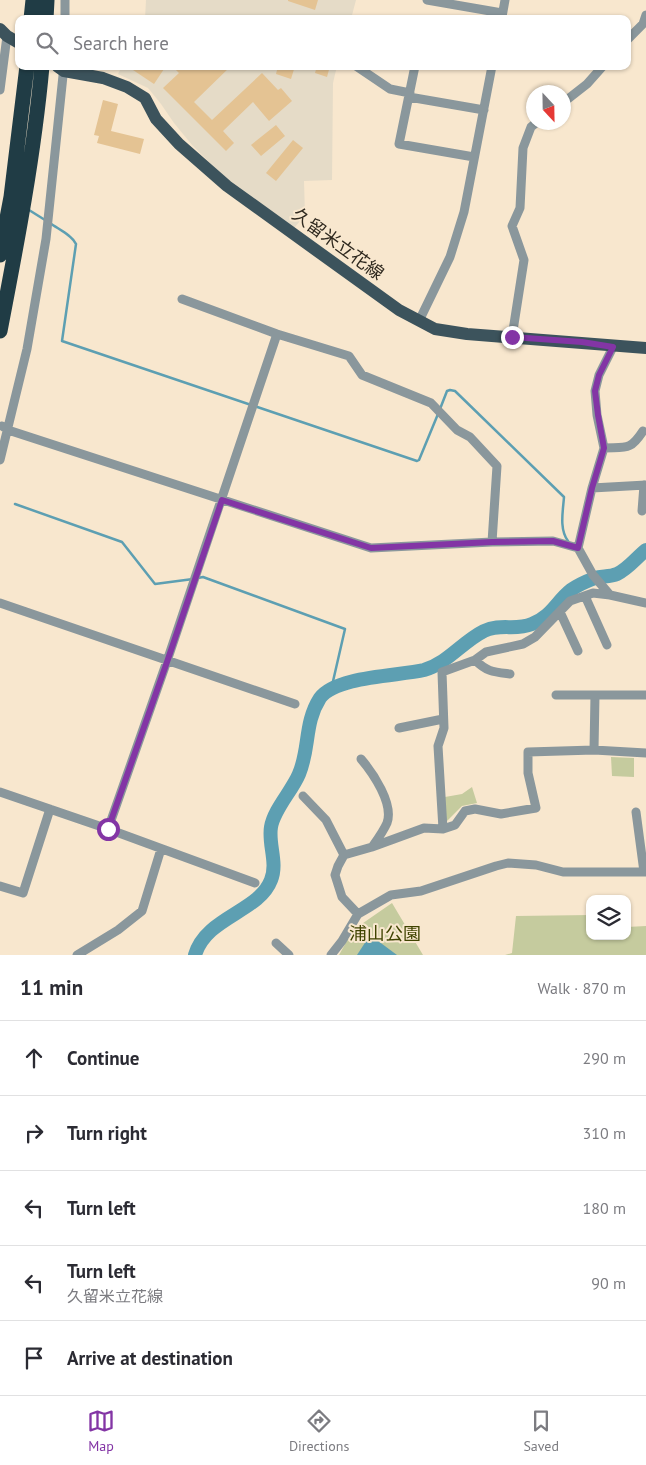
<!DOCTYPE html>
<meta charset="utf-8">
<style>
body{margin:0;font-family:"PT Sans","Noto Sans JP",sans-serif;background:#f7f7f7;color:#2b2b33}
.controls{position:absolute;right:15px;bottom:15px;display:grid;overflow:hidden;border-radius:10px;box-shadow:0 1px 4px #0004}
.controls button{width:45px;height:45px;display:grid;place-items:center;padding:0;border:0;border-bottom:1px solid #e1e1e2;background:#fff;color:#2b2b33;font:25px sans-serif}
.compass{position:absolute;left:526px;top:85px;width:45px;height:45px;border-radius:50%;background:#fff;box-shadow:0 1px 4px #0004;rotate:158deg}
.stop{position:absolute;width:15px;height:15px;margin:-11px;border:4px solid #8335a5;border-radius:50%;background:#fff}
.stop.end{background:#8335a5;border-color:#fff;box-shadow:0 1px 5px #0008}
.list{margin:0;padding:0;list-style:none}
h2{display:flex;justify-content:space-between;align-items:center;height:65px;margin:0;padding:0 20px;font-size:21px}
h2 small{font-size:16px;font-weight:400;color:#7c7c81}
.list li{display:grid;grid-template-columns:32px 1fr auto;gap:15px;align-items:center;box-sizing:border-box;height:75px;padding:0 20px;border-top:1px solid #e1e1e2}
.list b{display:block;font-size:19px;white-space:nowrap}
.list p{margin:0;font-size:16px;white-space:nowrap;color:#7c7c81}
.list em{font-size:16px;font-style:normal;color:#7c7c81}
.icon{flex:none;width:28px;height:28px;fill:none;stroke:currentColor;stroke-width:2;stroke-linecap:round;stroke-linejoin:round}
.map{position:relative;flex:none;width:646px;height:955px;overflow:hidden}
.search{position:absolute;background:#fff;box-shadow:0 1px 4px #0004;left:15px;right:15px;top:15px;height:55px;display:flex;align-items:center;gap:12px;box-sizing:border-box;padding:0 18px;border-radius:10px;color:#7c7c81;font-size:19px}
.sheet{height:440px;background:#fff}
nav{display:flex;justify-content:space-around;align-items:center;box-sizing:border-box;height:70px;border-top:1px solid #e1e1e2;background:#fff;font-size:14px;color:#7c7c81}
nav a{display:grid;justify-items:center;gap:2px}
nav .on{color:#8335a5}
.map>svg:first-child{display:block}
.education{fill:#e5dbc7}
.green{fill:#c5cb9e}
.water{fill:#5d9fb2}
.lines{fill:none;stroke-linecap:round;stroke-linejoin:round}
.stream{stroke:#5d9fb2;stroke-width:2.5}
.river{stroke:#5d9fb2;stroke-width:14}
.building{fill:#e4c393}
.street{stroke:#8a979c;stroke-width:9}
.primary{stroke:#3c535c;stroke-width:12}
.highway{stroke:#203c45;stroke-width:15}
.route{stroke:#8335a5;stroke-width:6}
.labels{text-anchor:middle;stroke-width:4;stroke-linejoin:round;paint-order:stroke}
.street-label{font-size:18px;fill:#2f291f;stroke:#f8e7ce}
.park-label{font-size:18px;fill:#3f4300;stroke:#f8e7ce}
</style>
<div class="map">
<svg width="646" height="955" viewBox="0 0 646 955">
<rect width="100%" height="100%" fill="#f8e7ce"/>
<path class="education" d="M146,0H356L351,19H145Z
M122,66H337L333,83L332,180L304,181L305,215L295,227H290L228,181L192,145L174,123L161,104L148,88L118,74Z"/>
<path class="green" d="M611,757L634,758V777L612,776Z
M472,787L477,803L462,806L446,822L445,797L462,794Z
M392,903L423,955H339L353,930Z
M590,915V936H627V927L646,926V955H505L512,953L516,916Z"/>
<path class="water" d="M370,935L397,955H357Z"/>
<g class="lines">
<path class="stream" d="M29,210L45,220
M50,223C58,229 72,235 76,244L62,341L417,461L419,460L438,414
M440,409L447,391L450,390L455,391L564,497C563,511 559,529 568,541
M15,504L122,542L155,584L193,579
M198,578L203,577L345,629L331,690"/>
<path class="river" d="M195,955C206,917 259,912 271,880C278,863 268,844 271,827C274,809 292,791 299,774C310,748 304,723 320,698C336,676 399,676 424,670C448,663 462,642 484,631C501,623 515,631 532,624C552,616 556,602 571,590C578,585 587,581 595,578C602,576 610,577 617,574C628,569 636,558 646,550"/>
</g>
<path class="building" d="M288,0H318L315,10L288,1Z
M127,66H166L154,84Z
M172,66H231L194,102L212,120L262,73L278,90L281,88L292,101L269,121L253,102L223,131L234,143L226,151L163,88L179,73Z
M278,66H295L291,79L276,74Z
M317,66H330L327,77L315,73Z
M103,100L118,104L111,131L144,139L140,154L97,143L99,136L94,135Z
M276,125L285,136L261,156L251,145Z
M293,140L303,148L276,181L266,173Z"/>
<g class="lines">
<path class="street" d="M427,0L502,13
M502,17L505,0
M65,19V0
M627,40L643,24L646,15
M356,66L390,89L410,93
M415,66L399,144L474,157
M0,90L7,36
M409,97L484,110
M564,102L587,84L603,66
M182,299L277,334L349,356L362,375L431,403L457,430L470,437L497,466L492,542
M419,321L450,257L464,212L492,66
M512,337L524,260L512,226L520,208L523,148L531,127L537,122
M613,347L599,375L595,391L597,415L604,448L592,488L578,548L593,575L610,595L646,603
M2,426L8,430L371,548L492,542L553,541L578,548
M604,448C626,447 630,451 643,431
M0,460L27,349L46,239L64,66
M592,488L646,485
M642,511L644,485
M585,596L607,645
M0,603L295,704
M560,612L578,651
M475,660L486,652L523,644L535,637L570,601L593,593L610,595
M556,695H595
M399,728L443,719
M594,750L595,695H646
M361,759C373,773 394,804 387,823C383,832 377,840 372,847
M0,792L108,829L255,883
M303,796L326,820L344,855
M636,812L644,872
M108,829L167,661L277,334
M443,829L438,746L444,728L442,672L475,660C487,672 494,672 510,674
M0,886L23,893L50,809
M358,914L342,897L335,875L338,866L344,855L372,847L424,828L443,829L455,825L465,811L475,809L501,814L536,808L528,773V752L594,750L646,753
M276,943L289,955
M77,955L118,930L142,911L161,849
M331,955L342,941L358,914L391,895L421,891L496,866L508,863L536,865L563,872H646"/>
<path class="primary" d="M0,29L7,36L19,43
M57,66L64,71L103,78L127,87L145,98L156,119L179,144L227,186L399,310L435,329L467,334L646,348"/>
<path class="highway" d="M31,19L33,0
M46,19L47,0
M0,255L11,197L27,66
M0,331C17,243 34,155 42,66"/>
</g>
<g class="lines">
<path class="route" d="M108,829L167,662L222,500L371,548L492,542L553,541L578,548L592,488L604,448L598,415L595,391L599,375L613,347L582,342L512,337"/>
</g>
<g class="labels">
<g class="street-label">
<text transform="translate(338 244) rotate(36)" y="6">久留米立花線</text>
</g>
<g class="park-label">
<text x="385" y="940">浦山公園</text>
</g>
</g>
</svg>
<div class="controls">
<button><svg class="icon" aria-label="layers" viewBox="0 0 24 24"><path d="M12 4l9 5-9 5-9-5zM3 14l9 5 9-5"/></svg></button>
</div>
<svg class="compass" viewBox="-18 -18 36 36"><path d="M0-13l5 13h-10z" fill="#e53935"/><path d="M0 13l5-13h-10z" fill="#7c7c81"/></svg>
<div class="stop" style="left:108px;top:829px"></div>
<div class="stop end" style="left:512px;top:337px"></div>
<div class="search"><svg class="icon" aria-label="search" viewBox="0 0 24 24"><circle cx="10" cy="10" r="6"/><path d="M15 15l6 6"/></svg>Search here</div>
</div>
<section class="sheet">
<h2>11 min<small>Walk · 870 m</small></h2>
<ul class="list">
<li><svg class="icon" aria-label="ahead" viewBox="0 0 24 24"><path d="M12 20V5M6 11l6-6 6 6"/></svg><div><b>Continue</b></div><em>290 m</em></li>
<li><svg class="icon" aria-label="right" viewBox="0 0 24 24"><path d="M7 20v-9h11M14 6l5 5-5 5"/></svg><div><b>Turn right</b></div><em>310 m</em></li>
<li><svg class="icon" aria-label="left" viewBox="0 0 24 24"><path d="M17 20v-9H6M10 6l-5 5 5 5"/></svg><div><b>Turn left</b></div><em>180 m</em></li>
<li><svg class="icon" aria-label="left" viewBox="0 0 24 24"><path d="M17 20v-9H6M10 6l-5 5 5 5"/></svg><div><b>Turn left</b><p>久留米立花線</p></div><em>90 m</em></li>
<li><svg class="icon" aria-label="arrive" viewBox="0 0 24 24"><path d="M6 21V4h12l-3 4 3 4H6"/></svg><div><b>Arrive at destination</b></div></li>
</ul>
</section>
<nav>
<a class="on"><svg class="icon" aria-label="map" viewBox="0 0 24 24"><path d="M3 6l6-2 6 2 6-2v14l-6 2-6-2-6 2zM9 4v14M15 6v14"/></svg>Map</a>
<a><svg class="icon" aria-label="directions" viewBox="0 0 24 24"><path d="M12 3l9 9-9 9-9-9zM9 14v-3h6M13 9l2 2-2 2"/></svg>Directions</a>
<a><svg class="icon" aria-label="saved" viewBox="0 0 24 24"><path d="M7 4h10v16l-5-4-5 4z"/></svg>Saved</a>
</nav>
